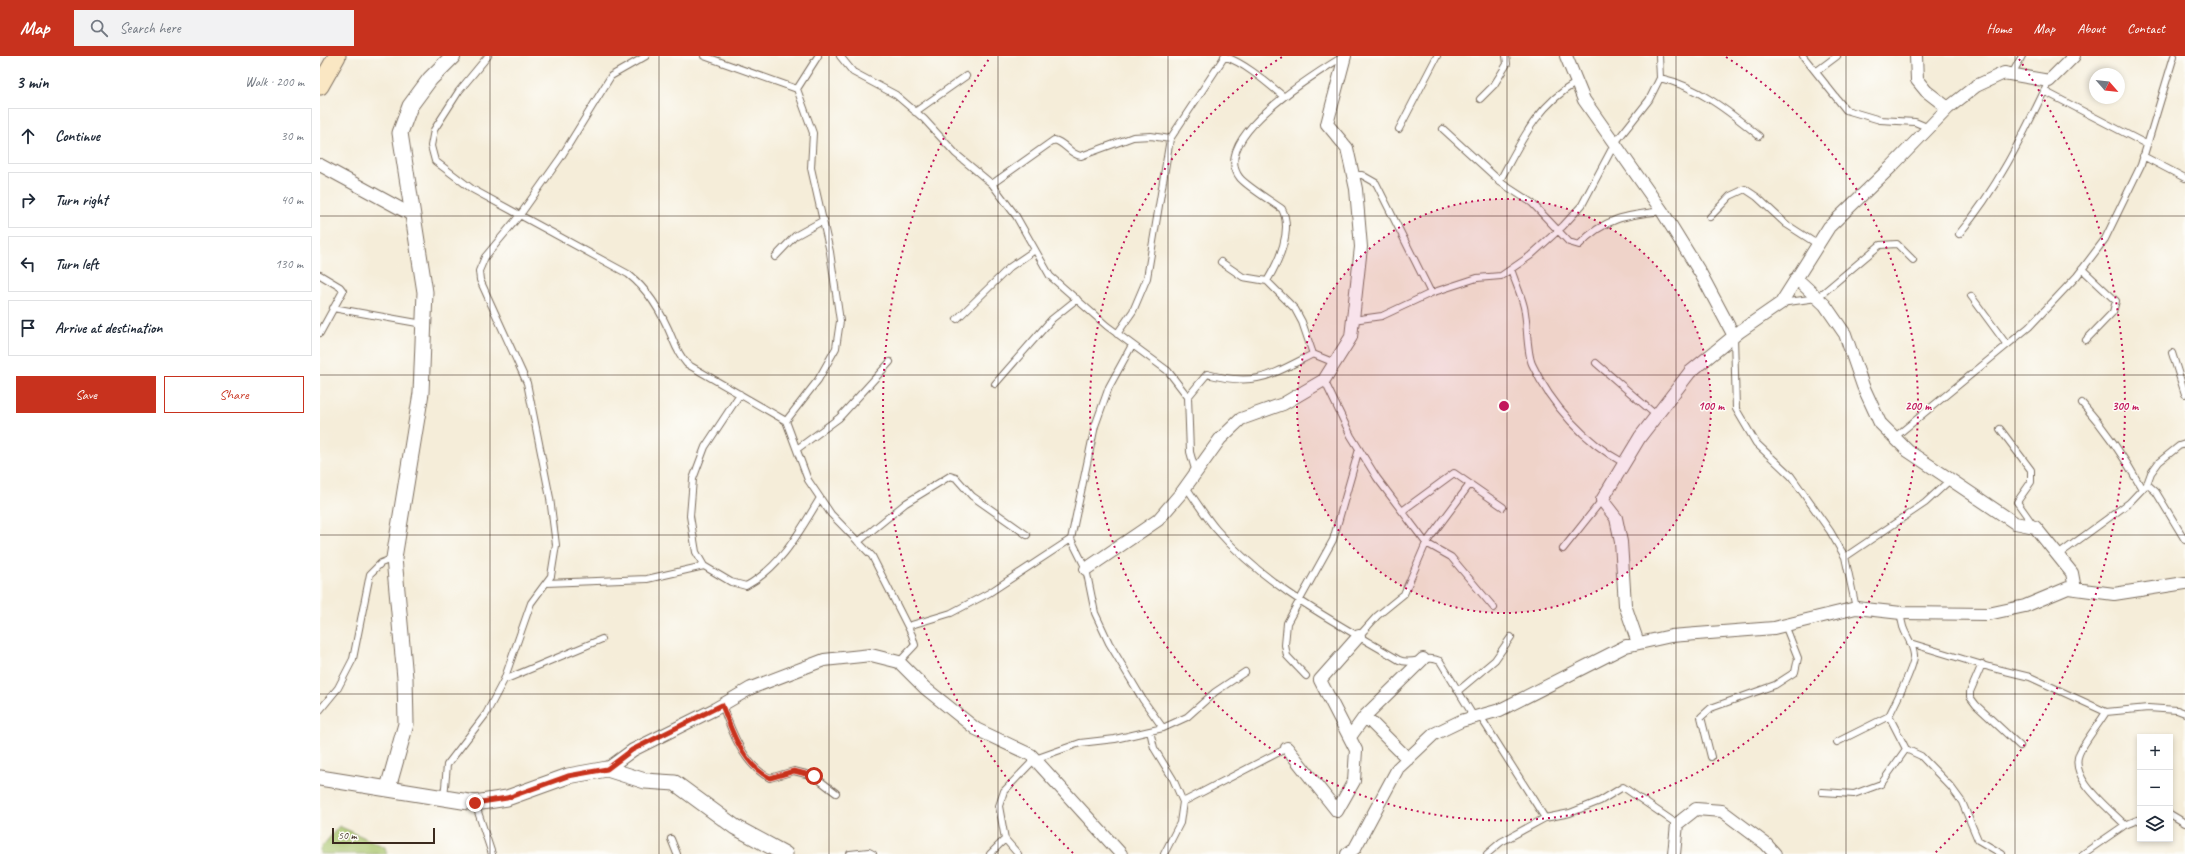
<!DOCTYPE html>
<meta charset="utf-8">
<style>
body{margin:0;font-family:Caveat,sans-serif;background:#f2f2f3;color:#1f2937}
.controls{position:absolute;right:12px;bottom:12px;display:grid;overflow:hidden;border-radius:0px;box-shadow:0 2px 6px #0003}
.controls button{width:36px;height:36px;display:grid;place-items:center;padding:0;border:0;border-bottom:1px solid #e0e1e3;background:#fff;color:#1f2937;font:20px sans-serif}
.compass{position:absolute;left:1769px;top:12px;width:36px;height:36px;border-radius:50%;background:#fff;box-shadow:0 2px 6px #0003;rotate:118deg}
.scale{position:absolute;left:12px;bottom:10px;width:103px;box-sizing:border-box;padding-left:4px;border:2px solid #3b2a1e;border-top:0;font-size:11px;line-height:14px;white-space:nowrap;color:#3b2a1e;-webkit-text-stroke:3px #fdfcf7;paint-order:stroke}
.stop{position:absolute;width:12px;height:12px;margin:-9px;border:3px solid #c8321e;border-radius:50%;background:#fff}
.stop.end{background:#c8321e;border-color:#fff;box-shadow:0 1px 4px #0008}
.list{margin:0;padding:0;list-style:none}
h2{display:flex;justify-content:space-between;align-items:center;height:52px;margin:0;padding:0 16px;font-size:17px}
h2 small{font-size:13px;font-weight:400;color:#747a83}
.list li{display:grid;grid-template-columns:26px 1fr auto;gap:12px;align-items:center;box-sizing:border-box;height:56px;margin:0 8px 8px;padding:0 8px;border:1px solid #e0e1e3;border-radius:0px}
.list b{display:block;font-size:15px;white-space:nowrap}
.list em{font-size:13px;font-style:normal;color:#747a83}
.actions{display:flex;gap:8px;padding:12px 16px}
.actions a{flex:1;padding:9px 0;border:1px solid #c8321e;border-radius:0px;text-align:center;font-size:14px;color:#c8321e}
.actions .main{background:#c8321e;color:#fff}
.icon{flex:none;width:22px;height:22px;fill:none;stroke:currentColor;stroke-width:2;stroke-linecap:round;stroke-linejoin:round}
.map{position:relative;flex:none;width:1865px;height:798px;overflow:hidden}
header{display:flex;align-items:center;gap:24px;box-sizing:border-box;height:56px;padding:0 20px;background:#c8321e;color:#fff}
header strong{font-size:19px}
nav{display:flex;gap:22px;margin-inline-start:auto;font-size:14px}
.search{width:280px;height:36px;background:#f2f2f3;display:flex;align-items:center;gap:10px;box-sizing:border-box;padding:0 14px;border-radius:0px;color:#747a83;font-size:15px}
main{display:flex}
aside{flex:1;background:#fff}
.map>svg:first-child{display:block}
.green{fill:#a8c56c;stroke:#727845}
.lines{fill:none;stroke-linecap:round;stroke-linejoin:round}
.service-casing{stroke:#7c6e5f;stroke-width:8}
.minor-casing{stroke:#7c6e5f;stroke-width:14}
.tertiary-casing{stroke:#7c6e5f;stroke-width:17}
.secondary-casing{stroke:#7c6e5f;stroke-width:19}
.service{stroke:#fff;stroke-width:6}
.minor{stroke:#fff;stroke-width:12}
.tertiary{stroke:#fff;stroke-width:15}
.secondary{stroke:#fae7c3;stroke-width:17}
.route{stroke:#c8321e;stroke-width:5}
.grid{fill:none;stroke:#3b2a1e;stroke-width:1;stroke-opacity:0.55}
.ring{fill:none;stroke:#c2185b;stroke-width:2;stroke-dasharray:2 4}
.centre{fill:#c2185b;stroke:#fdfcf7;stroke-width:2}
.ring-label{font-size:12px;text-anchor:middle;font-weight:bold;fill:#c2185b;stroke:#fdfcf7;stroke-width:3;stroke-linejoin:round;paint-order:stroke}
</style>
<header>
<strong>Map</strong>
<div class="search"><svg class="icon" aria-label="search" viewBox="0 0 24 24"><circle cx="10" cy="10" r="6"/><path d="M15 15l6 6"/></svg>Search here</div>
<nav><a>Home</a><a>Map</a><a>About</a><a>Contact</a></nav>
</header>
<main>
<aside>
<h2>3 min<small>Walk · 200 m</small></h2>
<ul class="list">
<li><svg class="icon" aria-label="ahead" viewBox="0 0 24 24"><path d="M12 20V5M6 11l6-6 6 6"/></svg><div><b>Continue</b></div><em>30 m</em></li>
<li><svg class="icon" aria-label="right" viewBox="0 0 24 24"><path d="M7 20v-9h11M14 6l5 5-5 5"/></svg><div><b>Turn right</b></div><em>40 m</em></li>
<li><svg class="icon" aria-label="left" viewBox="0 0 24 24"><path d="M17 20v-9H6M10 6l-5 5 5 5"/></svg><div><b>Turn left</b></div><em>130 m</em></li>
<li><svg class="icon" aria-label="arrive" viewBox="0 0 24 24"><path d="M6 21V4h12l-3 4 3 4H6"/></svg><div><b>Arrive at destination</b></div></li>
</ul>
<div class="actions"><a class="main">Save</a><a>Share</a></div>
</aside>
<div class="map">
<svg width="1865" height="798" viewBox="0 0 1865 798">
<rect width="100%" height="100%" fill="#fdfcf7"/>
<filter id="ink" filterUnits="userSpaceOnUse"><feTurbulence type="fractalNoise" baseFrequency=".025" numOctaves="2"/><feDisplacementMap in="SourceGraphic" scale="8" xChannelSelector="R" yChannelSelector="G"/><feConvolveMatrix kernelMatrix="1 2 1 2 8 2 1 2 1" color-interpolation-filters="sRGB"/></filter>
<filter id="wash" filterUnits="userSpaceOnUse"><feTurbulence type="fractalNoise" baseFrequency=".012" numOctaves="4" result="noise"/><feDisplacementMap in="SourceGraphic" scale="16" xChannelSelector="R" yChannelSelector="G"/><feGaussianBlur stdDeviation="0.9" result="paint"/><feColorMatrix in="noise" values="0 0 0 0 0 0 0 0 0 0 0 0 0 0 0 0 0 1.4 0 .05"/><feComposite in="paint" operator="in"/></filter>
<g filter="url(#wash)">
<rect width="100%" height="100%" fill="#f5edd9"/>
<path class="green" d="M19,770L65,791L67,798H0V793Z"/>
</g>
<g filter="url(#ink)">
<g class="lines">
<defs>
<path id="service" d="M168,0L139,35L114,74L111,90L115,105L152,133L308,218C330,235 343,259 353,284C357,294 360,300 367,308L466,365L488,424L511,458L552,500L592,579L595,589L579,606
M384,0L477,33L493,77L491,112L510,196L520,265L516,292L498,324L466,365
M520,0L533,16L576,39L604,63L636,98L672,128L696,160L730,220L787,270L848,315L868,341L870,396L876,417
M904,0C926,8 945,25 963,40
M1483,0L1526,54L1560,64L1595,66L1609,72
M1497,15L1517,0
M1692,18L1702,0
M1340,22C1377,30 1410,56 1439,80
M477,33L498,0
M1724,35L1826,88
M1160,43L1174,29L1187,8L1186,0
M595,56L646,20
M1079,73L1117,0
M1123,73L1183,128L1212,147L1249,186L1259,189C1284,162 1307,159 1342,155
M1823,100L1865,122
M1033,119H1042L1056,127L1111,237
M1179,126C1201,86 1216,50 1257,26
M672,128L734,84C745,86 750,99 761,100L813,81L831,80L850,83
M1390,161L1410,140L1425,133L1437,141L1466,168L1497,188
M1639,178C1678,132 1703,79 1729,25
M455,201L475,180L504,164
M901,206L923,221L947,225L975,253L982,266L993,298
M1191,213C1195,226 1201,238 1204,251C1208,268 1206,293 1212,308C1231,349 1265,386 1304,407
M1762,213L1796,245L1793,256L1766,284
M0,219L20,231L23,235L0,277
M947,225C959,205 973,174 962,153C951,145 928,131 920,122C888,82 998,16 1024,0
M1651,240L1687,289
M1461,247L1497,242L1560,189L1577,188L1593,204
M13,252L103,268
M637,263L690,211L715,194
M1033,264L1062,260L1111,237L1157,222L1181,220L1210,200L1243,170L1262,149L1295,87L1329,44L1340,22L1339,0
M797,278L813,255L827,222L850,83L905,0
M1414,280L1416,353L1436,387L1471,420L1510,475L1525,501L1536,552
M812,289L789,331L775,370L751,483L766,513L775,557L789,587L823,644L843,672
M1852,297L1865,338
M1276,307L1337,360
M1004,324L1031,380L1057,422L1106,487L1131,501L1174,552
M675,328L732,263L757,243
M420,338L385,391L373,423L370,460L376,496L384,510L411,526L426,530C462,510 479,476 500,442
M868,341L887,318C936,331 949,320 993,298L1015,307
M1762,347C1786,374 1805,402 1822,433
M1680,373L1711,414V426L1697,446L1714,470
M1575,381L1709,271L1757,220L1785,183L1821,109L1854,0
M477,393L519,362L570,306
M1827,428L1836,436L1865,484
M866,431C876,445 885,460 896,473C946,531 1015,566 1079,604C1093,610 1106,598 1120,605L1154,661
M1082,455L1134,417L1183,451
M538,486L586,447L630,420L636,422L652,440L707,479
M1243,493L1282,444
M1738,499L1809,447L1827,428L1831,417L1839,406L1859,390L1865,388
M1525,501L1605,447L1631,423
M226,527L327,523L384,510
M588,570L631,557L669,537L751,483
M1039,580L1057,560L1084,538L1106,487L1150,428
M1590,587L1669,611L1710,621L1786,656L1828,652L1857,654L1865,657
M1662,608L1650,636V641L1656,649L1700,690
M986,620L967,600L965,589L967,567L1013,484L1039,393
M184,624L282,583
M1138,635L1175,604L1191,581
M402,649C411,674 424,710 450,722L474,715L494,720L516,737
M0,654L18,632L33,603L50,518L61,507L74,502
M1786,656C1779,668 1764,686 1759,698C1749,723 1789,752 1805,769
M1160,660L1225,762
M830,675L834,692L853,723L863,746L860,767L844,798
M1517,686L1569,660
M1586,693L1601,700L1631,731L1642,746L1658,784L1682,798
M1391,701L1381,661L1391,652L1455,629L1475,616L1478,602L1465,569
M1502,736L1534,738L1561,728L1586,693L1569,660C1575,647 1595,610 1594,599C1592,582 1581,578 1581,557
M124,742L127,709L166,658L184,624L211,547L231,520L236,489L230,442L207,327L160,224L159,215L165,201L200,159L241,101L291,20L326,0
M863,746L967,692
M155,747L172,798
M1850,758L1865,767
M351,783L357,798
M685,783L698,798
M530,798L549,796L553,798
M670,798L685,783L679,750L684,735L715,703L760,687L795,683L843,672L867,661L895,636L925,616
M1167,798L1181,786L1225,762L1250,757L1280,745L1303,731L1357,768
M1763,798L1805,769L1820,763"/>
<path id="minor" d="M1246,0L1264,44L1342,155L1381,218L1414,280
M1596,0L1597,24L1606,35L1628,52
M0,109L94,160
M1476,222L1505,249L1525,278L1543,330L1560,367L1588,395L1695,467L1715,471L1752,517L1755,533
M766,513L838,464L862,436L900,383L921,363L963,348L1004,324L1031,281L1041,191L1036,133L1027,92L1007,68L1025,0
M1318,587L1305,549L1301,486L1296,462L1282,444L1320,381L1370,316L1419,276L1461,247L1509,171L1572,110L1628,52L1656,30L1684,17L1729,25L1754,0
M1045,660L1103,603
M1030,681L1045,660L1088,703
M967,692L1017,755L1034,725L1036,694L1000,624L1039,580
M287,713L313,694L395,653L431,632L504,604L551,599L579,606L605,632L656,673L711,699L801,798
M1027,798L1035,792L1078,712L1114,678L1141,665L1180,654L1306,590L1351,580L1454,572L1536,552L1581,557L1668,558L1705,550L1748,532L1794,538L1865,527
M1354,798L1357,768L1376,753L1402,755L1446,788L1455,798"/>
<path id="tertiary" d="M0,722L155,747L187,742L248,720L287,713L325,725L355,727L415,771L465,798
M68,732L86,668L85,622L74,502L101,337L105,236L80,77L90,50L110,23L133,0"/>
<path id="secondary" d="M0,30L17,0"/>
</defs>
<use href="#service" class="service-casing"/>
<use href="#minor" class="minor-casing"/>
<use href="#tertiary" class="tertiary-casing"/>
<use href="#secondary" class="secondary-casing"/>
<use href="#service" class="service"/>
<use href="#minor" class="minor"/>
<use href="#tertiary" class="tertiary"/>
<use href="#secondary" class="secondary"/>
</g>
</g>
<g class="lines" filter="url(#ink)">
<path class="route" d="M155,747L187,742L248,720L287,713L312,694L402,649C411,674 424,710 450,722L474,715L494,720"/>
</g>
<path class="grid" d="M170,0V798M339,0V798M509,0V798M678,0V798M848,0V798M1017,0V798M1187,0V798M1356,0V798M1526,0V798M1695,0V798M0,160H1865M0,319H1865M0,479H1865M0,638H1865"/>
<circle cx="1184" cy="350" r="207" fill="#c2185b" fill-opacity=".12"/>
<g class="ring">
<circle cx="1184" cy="350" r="207"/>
<path d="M1406 1A414 414 0 1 1 962 1"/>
<path d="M753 797A621 621 0 0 1 669 3M1699 3A621 621 0 0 1 1615 797"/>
</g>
<circle cx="1184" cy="350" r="6" class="centre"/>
<g class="ring-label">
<text x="1391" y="354">100 m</text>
<text x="1598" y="354">200 m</text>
<text x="1805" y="354">300 m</text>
</g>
</svg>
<div class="controls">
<button>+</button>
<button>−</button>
<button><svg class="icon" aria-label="layers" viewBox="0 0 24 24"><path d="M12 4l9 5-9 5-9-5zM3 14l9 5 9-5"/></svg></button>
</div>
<svg class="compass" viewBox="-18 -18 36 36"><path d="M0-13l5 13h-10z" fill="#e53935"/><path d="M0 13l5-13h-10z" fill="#747a83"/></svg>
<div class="scale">50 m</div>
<div class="stop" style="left:494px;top:720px"></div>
<div class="stop end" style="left:155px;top:747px"></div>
</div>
</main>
